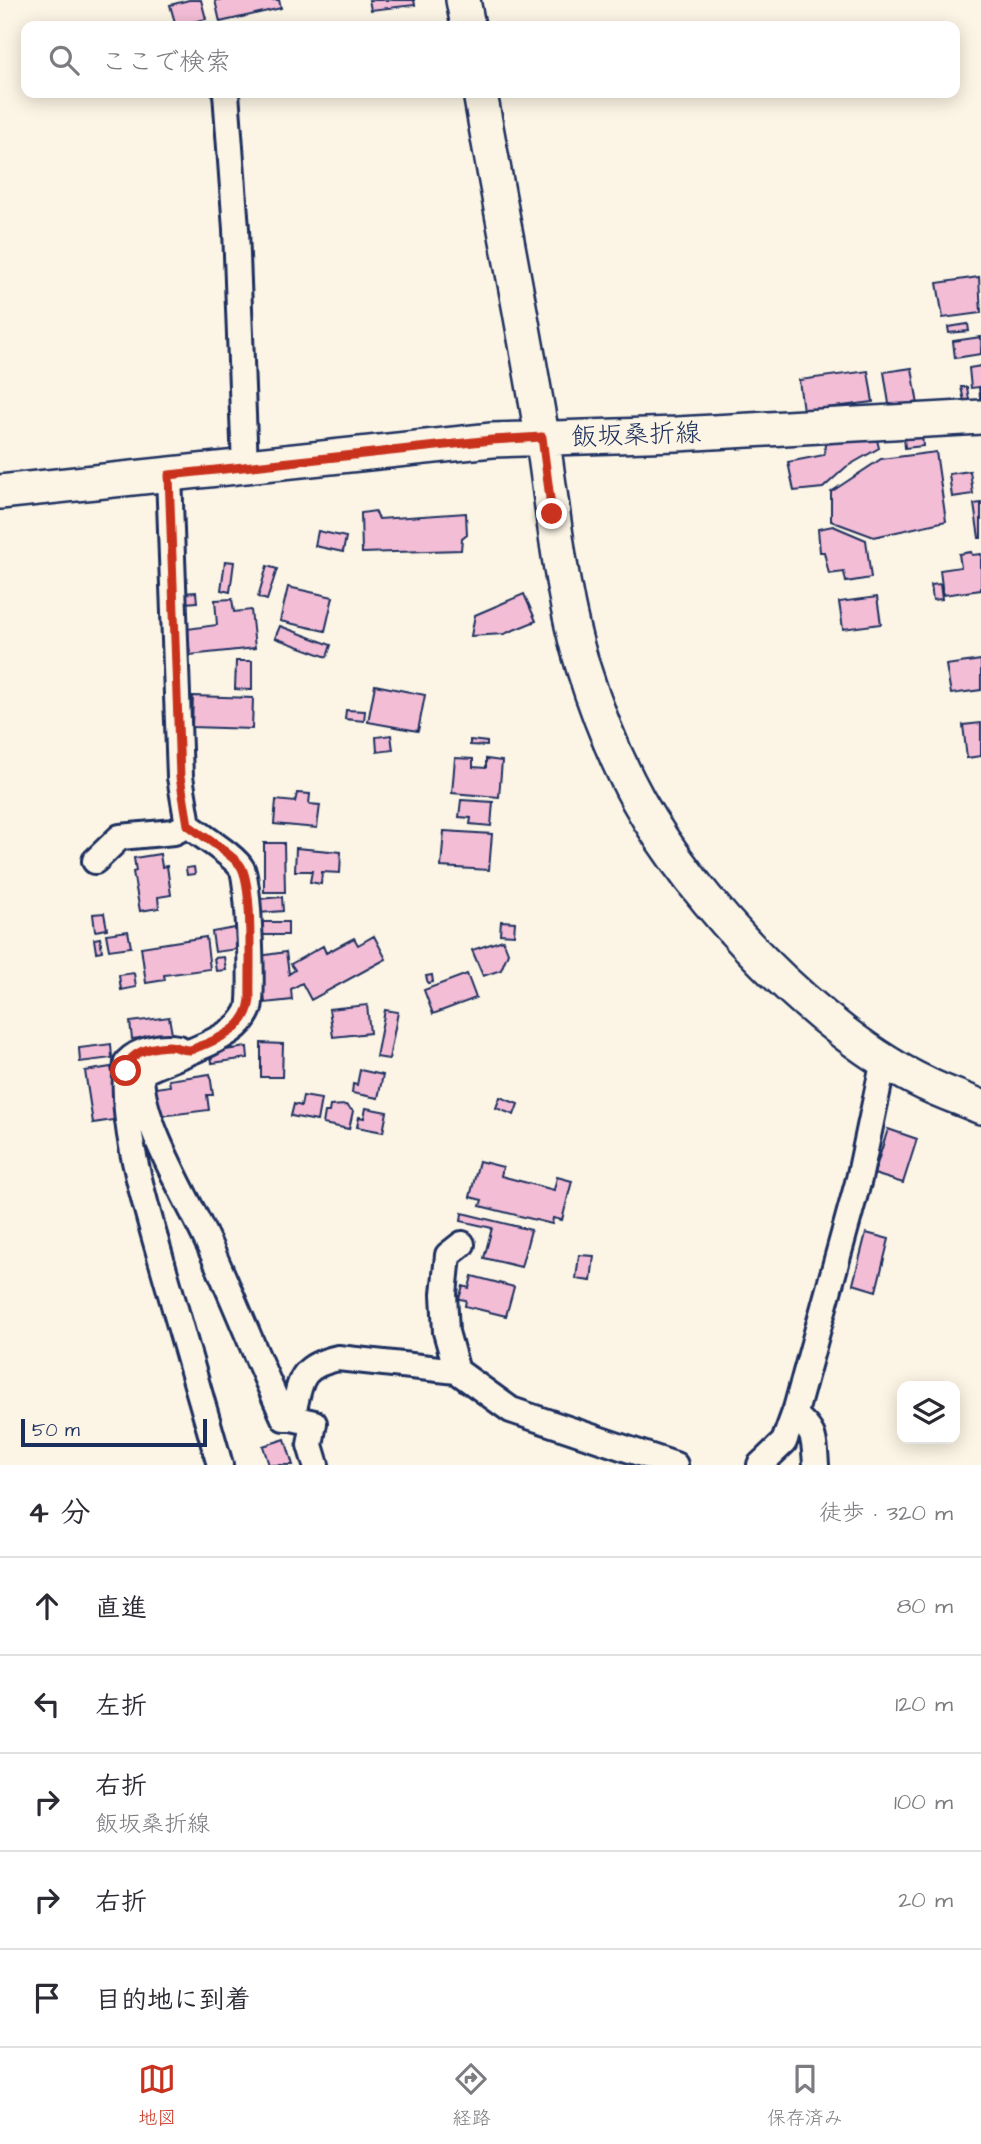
<!DOCTYPE html>
<html lang="ja">
<meta charset="utf-8">
<style>
body{margin:0;font-family:"Architects Daughter","Klee One",sans-serif;background:#f2f2f3;color:#2b2b33}
.controls{position:absolute;right:21px;bottom:21px;display:grid;overflow:hidden;border-radius:14px;box-shadow:0 4px 18px #0003}
.controls button{width:63px;height:63px;display:grid;place-items:center;padding:0;border:0;border-bottom:2px solid #e1e1e2;background:#fff;color:#2b2b33;font:35px sans-serif}
.scale{position:absolute;left:21px;bottom:18px;width:186px;box-sizing:border-box;padding-left:7px;border:4px solid #1b2f5e;border-top:0;font-size:19px;line-height:24px;white-space:nowrap;color:#1b2f5e;-webkit-text-stroke:5px #fcf5e5;paint-order:stroke}
.stop{position:absolute;width:21px;height:21px;margin:-16px;border:5px solid #c8321e;border-radius:50%;background:#fff}
.stop.end{background:#c8321e;border-color:#fff;box-shadow:0 2px 7px #0008}
.list{margin:0;padding:0;list-style:none}
h2{display:flex;justify-content:space-between;align-items:center;height:91px;margin:0;padding:0 28px;font-size:30px}
h2 small{font-size:23px;font-weight:400;color:#7c7c81}
.list li{display:grid;grid-template-columns:46px 1fr auto;gap:21px;align-items:center;box-sizing:border-box;height:98px;padding:0 28px;border-top:2px solid #e1e1e2}
.list b{display:block;font-size:26px;white-space:nowrap}
.list p{margin:0;font-size:23px;white-space:nowrap;color:#7c7c81}
.list em{font-size:23px;font-style:normal;color:#7c7c81}
.icon{flex:none;width:38px;height:38px;fill:none;stroke:currentColor;stroke-width:2;stroke-linecap:round;stroke-linejoin:round}
.map{position:relative;flex:none;width:981px;height:1465px;overflow:hidden}
.search{position:absolute;background:#fff;box-shadow:0 4px 18px #0003;left:21px;right:21px;top:21px;height:77px;display:flex;align-items:center;gap:18px;box-sizing:border-box;padding:0 24px;border-radius:14px;color:#7c7c81;font-size:26px}
.sheet{height:581px;background:#fff}
nav{display:flex;justify-content:space-around;align-items:center;box-sizing:border-box;height:98px;border-top:2px solid #e1e1e2;background:#fff;font-size:19px;color:#7c7c81}
nav a{display:grid;justify-items:center;gap:4px}
nav .on{color:#c8321e}
.map>svg:first-child{display:block}
.building{fill:#f3bdd6;stroke:#1b2f5e;stroke-width:2}
.lines{fill:none;stroke-linecap:round;stroke-linejoin:round}
.street-casing{stroke:#1b2f5e;stroke-width:30}
.secondary-casing{stroke:#1b2f5e;stroke-width:38}
.street{stroke:#fcf5e5;stroke-width:24}
.secondary{stroke:#fcf5e5;stroke-width:33}
.route{stroke:#c8321e;stroke-width:9}
.labels{text-anchor:middle;stroke-width:6;stroke-linejoin:round;paint-order:stroke}
.street-label{font-size:26px;fill:#1b2f5e;stroke:#fcf5e5}
</style>
<div class="map">
<svg width="981" height="1465" viewBox="0 0 981 1465">
<rect width="100%" height="100%" fill="#fcf5e5"/>
<filter id="ink" filterUnits="userSpaceOnUse"><feTurbulence type="fractalNoise" baseFrequency=".0143" numOctaves="2"/><feDisplacementMap in="SourceGraphic" scale="14" xChannelSelector="R" yChannelSelector="G"/><feConvolveMatrix kernelMatrix="1 2 1 2 8 2 1 2 1" color-interpolation-filters="sRGB"/></filter>
<g filter="url(#ink)">
<path class="building" d="M189,0H201L206,19L176,26L170,5Z
M215,0H279L281,8L220,22Z
M369,0H414L415,5L371,10Z
M979,277L981,313L943,318L937,283Z
M968,324L969,331L949,333L948,327Z
M981,337V354L955,358L953,341Z
M981,366V397H980L979,387L971,388L969,368Z
M912,368L918,405L890,410L884,372Z
M868,371L873,402L803,411L799,380Z
M961,387H967L969,400L964,401Z
M922,434L923,446L905,448L904,437Z
M876,436L879,448L846,467L823,488L794,491L788,462L824,455L825,444Z
M936,452L946,521L874,537L831,521V492L881,459Z
M970,471L973,494L952,497L949,474Z
M981,503V538H979L974,504Z
M375,511L379,519L466,513L467,535L462,539L461,550L362,553L361,513Z
M833,526L866,540L871,578L846,582L844,572L829,574L824,552H820L818,529Z
M318,531L346,537L343,552L315,546Z
M971,552L972,555L981,554V590L943,595L940,570L961,567L959,554Z
M225,561L234,562L230,592L221,590Z
M267,566L277,569L267,600L258,597Z
M940,584L942,599L933,600L931,585Z
M288,587L333,597L325,631L280,621Z
M196,592L197,602L185,603L184,593Z
M524,594L536,621L504,634L471,636L475,615Z
M877,597L881,624L843,629L839,602Z
M232,599L234,612L251,610L255,648L190,655L187,629L217,625L215,600Z
M280,626L331,645L327,657L275,638Z
M981,660V690L951,694L946,665Z
M236,661H252V690L235,689Z
M375,685L425,695L418,731L368,722Z
M193,696L253,698L252,729L192,727Z
M346,710L365,711L364,721L345,719Z
M981,723V756L967,758L963,725Z
M391,735L393,750L377,752L376,737Z
M470,740L487,742V746L470,745Z
M455,758L473,759V767L486,768V759L502,761L499,797L452,793Z
M297,793L310,794L309,804L320,805L317,828L274,824L276,800L295,802Z
M461,800L493,802L491,826L470,824L471,818L459,817Z
M444,831L492,834L489,870L441,867Z
M264,843H284L285,892H264Z
M296,848L341,852L340,873L322,872L321,884L310,882L312,871H295Z
M160,854L162,867L167,866L171,895L158,897L159,908L140,911L133,872L136,871L134,858Z
M194,867L195,874L187,875L186,868Z
M282,897L283,911L259,913L258,899Z
M104,913L107,929L95,931L93,914Z
M501,921L515,922L514,935L500,934Z
M260,922H288V935H260Z
M235,928L238,949L215,952L212,932Z
M128,931L131,947L109,950L106,934Z
M374,936L386,959L311,1000L302,983L291,989L292,1000L265,1003L259,956L286,952L289,974L295,970L291,964L323,946L326,953L354,938L358,945Z
M206,937L210,969L164,975L165,980L146,983L141,947Z
M100,938L102,951L96,952L94,939Z
M503,940L508,953L501,970L483,976L472,950Z
M224,957L226,970L216,971L214,958Z
M134,973L136,987L121,990L119,975Z
M467,974L476,998L433,1014L424,990Z
M432,975L433,982L428,983L426,976Z
M367,1005L370,1033L333,1037L329,1009Z
M385,1010L398,1012L389,1059L376,1057Z
M169,1017L172,1034L132,1039L130,1022Z
M261,1043L283,1044L282,1077H261Z
M111,1044L112,1058L80,1062L79,1048Z
M247,1047L248,1058L212,1063L211,1052Z
M111,1067L120,1119L93,1123L85,1071Z
M360,1070L383,1075L378,1098L352,1093L353,1084L357,1085Z
M210,1074L213,1095H207L209,1110L161,1116L155,1088L170,1086L169,1080Z
M303,1096L321,1099L317,1121L291,1116L294,1104L301,1106Z
M500,1097L518,1104L514,1115L496,1108Z
M346,1105L353,1111L349,1129L323,1124L325,1112H329L330,1106Z
M366,1108L387,1112L383,1132L357,1127L359,1117L364,1118Z
M888,1129L917,1139L903,1183L874,1174Z
M479,1161L503,1167L501,1176L554,1190L557,1177L572,1181L562,1220L553,1218L552,1224L480,1206L482,1200L470,1197Z
M462,1213L531,1230L521,1267L484,1258L492,1228L461,1221Z
M866,1233L889,1239L876,1291L853,1284Z
M579,1255L594,1256L591,1281L576,1279Z
M472,1276L514,1287L506,1316L465,1306L466,1300L459,1299L463,1286L469,1288Z
M285,1439L293,1465H269L263,1446Z"/>
<g class="lines">
<defs>
<path id="street" d="M226,93L236,229L245,467
M169,475L180,777L188,825C201,836 235,856 242,869C249,882 253,993 249,1008C248,1013 244,1018 241,1022C224,1042 171,1058 145,1071L141,1076C142,1126 188,1198 209,1245C235,1302 258,1361 284,1418H292L314,1423L310,1445L316,1465
M95,861L120,837L174,832L188,825
M179,1048C162,1045 139,1049 127,1062C119,1125 147,1209 164,1270C183,1335 201,1400 220,1465
M457,1371L446,1332L444,1294L448,1255L462,1244
M794,1415C816,1432 814,1439 816,1465
M292,1418C301,1382 297,1367 338,1358L457,1371L511,1410L675,1465
M760,1465L784,1442L796,1409L859,1179L884,1060"/>
<path id="secondary" d="M463,0L468,26
M480,93C500,207 523,321 542,436C554,513 560,592 583,667C597,712 615,758 638,800C694,902 820,1034 926,1084C944,1093 963,1099 981,1107
M0,492L492,440L677,434L981,417"/>
</defs>
<use href="#street" class="street-casing"/>
<use href="#secondary" class="secondary-casing"/>
<use href="#street" class="street"/>
<use href="#secondary" class="secondary"/>
</g>
</g>
<g class="lines" filter="url(#ink)">
<path class="route" d="M126,1071C128,1052 151,1047 169,1046C176,1046 183,1051 190,1050C195,1049 201,1045 206,1044C227,1035 247,1025 250,1000C249,974 254,883 240,865C229,852 202,836 188,825L180,777L169,475L492,440L542,437L552,514"/>
</g>
<g class="labels">
<g class="street-label">
<text transform="translate(636 434) rotate(-2)" y="9">飯坂桑折線</text>
</g>
</g>
</svg>
<div class="controls">
<button><svg class="icon" aria-label="layers" viewBox="0 0 24 24"><path d="M12 4l9 5-9 5-9-5zM3 14l9 5 9-5"/></svg></button>
</div>
<div class="scale">50 m</div>
<div class="stop" style="left:126px;top:1071px"></div>
<div class="stop end" style="left:552px;top:514px"></div>
<div class="search"><svg class="icon" aria-label="search" viewBox="0 0 24 24"><circle cx="10" cy="10" r="6"/><path d="M15 15l6 6"/></svg>ここで検索</div>
</div>
<section class="sheet">
<h2>4 分<small>徒歩 · 320 m</small></h2>
<ul class="list">
<li><svg class="icon" aria-label="ahead" viewBox="0 0 24 24"><path d="M12 20V5M6 11l6-6 6 6"/></svg><div><b>直進</b></div><em>80 m</em></li>
<li><svg class="icon" aria-label="left" viewBox="0 0 24 24"><path d="M17 20v-9H6M10 6l-5 5 5 5"/></svg><div><b>左折</b></div><em>120 m</em></li>
<li><svg class="icon" aria-label="right" viewBox="0 0 24 24"><path d="M7 20v-9h11M14 6l5 5-5 5"/></svg><div><b>右折</b><p>飯坂桑折線</p></div><em>100 m</em></li>
<li><svg class="icon" aria-label="right" viewBox="0 0 24 24"><path d="M7 20v-9h11M14 6l5 5-5 5"/></svg><div><b>右折</b></div><em>20 m</em></li>
<li><svg class="icon" aria-label="arrive" viewBox="0 0 24 24"><path d="M6 21V4h12l-3 4 3 4H6"/></svg><div><b>目的地に到着</b></div></li>
</ul>
</section>
<nav>
<a class="on"><svg class="icon" aria-label="map" viewBox="0 0 24 24"><path d="M3 6l6-2 6 2 6-2v14l-6 2-6-2-6 2zM9 4v14M15 6v14"/></svg>地図</a>
<a><svg class="icon" aria-label="directions" viewBox="0 0 24 24"><path d="M12 3l9 9-9 9-9-9zM9 14v-3h6M13 9l2 2-2 2"/></svg>経路</a>
<a><svg class="icon" aria-label="saved" viewBox="0 0 24 24"><path d="M7 4h10v16l-5-4-5 4z"/></svg>保存済み</a>
</nav>
